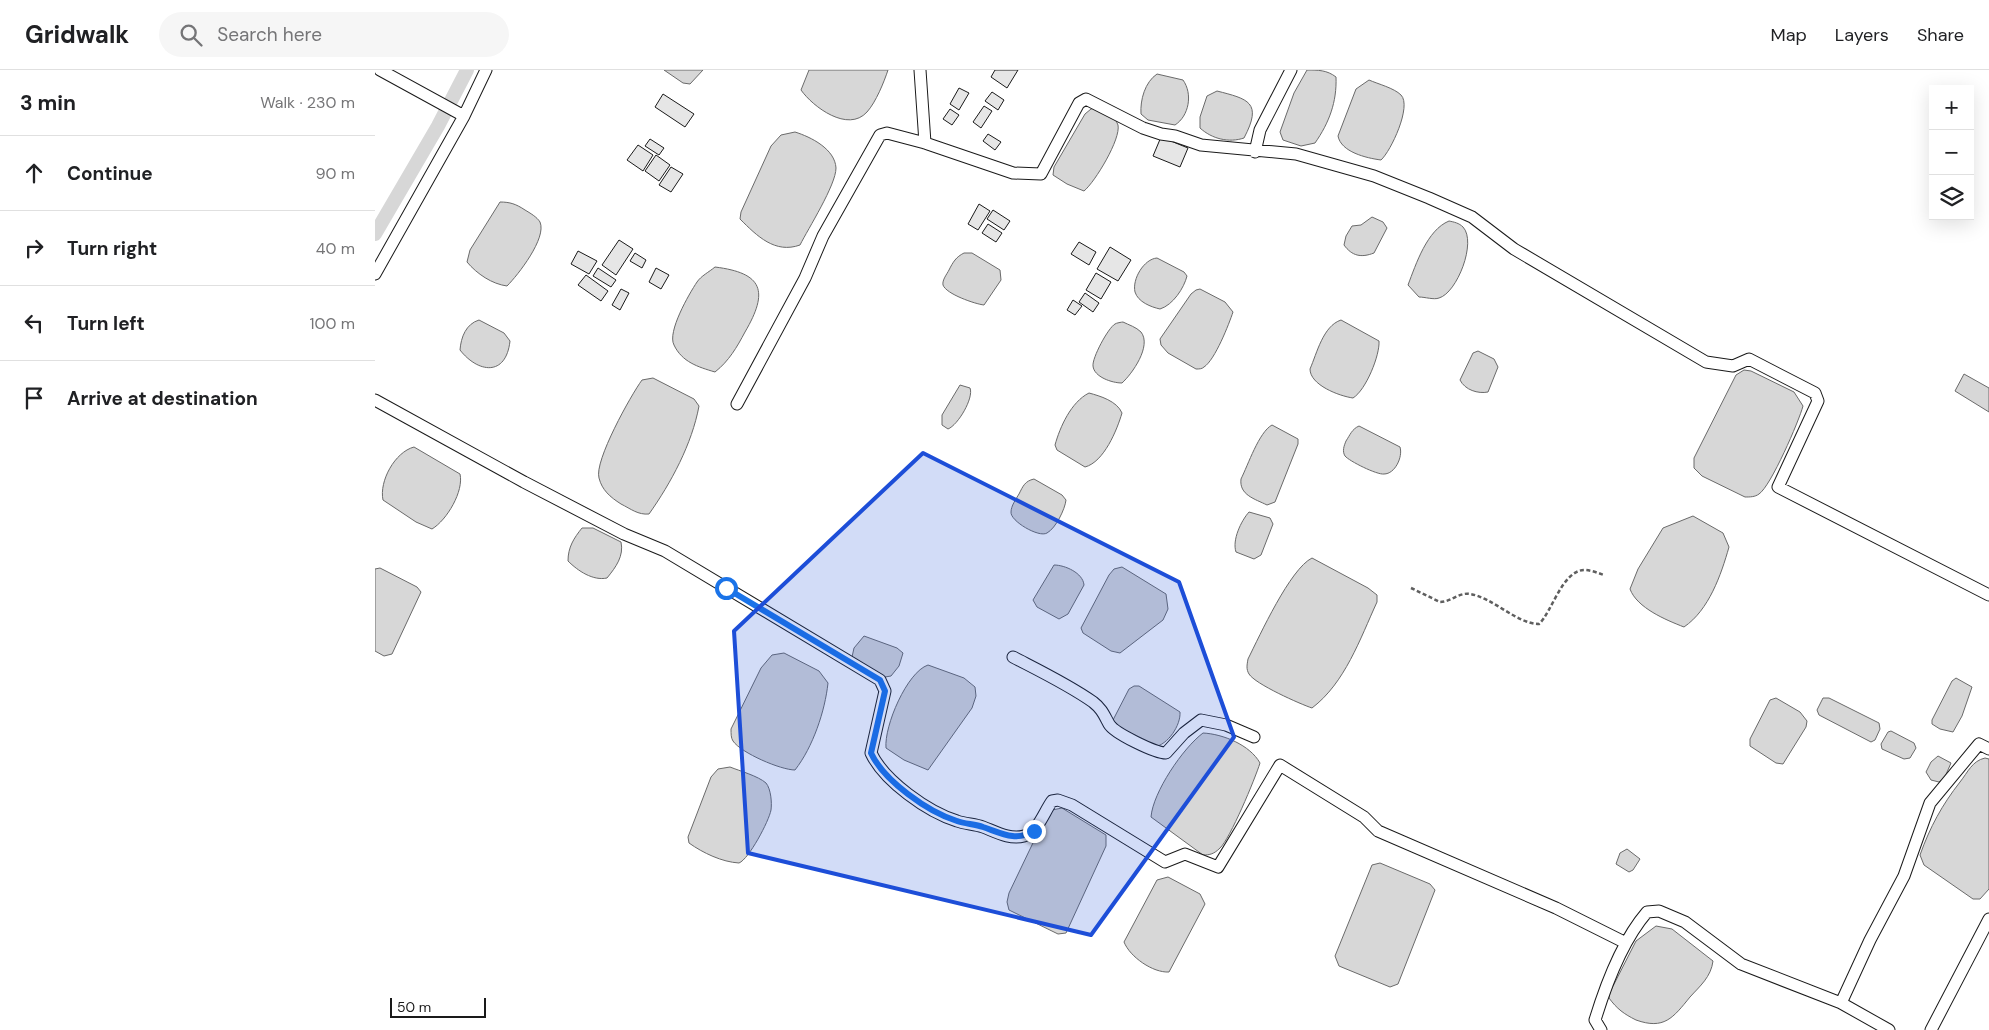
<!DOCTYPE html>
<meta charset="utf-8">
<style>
body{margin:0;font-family:"DM Sans",sans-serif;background:#f6f6f6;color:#202124}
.controls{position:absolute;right:15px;top:15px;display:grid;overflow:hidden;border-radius:0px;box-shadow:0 5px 20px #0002}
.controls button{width:45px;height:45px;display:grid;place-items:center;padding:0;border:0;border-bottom:1px solid #e0e0e0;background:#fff;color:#202124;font:25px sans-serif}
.scale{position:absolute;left:15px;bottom:12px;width:96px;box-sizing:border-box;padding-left:5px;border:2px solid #1a1a1a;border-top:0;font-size:14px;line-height:18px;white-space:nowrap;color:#1a1a1a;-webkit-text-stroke:4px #fff;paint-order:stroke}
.stop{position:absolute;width:15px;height:15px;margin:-11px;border:4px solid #1a73e8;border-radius:50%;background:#fff}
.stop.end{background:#1a73e8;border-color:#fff;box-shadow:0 1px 5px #0008}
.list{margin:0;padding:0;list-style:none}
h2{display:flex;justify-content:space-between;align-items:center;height:65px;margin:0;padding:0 20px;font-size:21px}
h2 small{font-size:16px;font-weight:400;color:#757577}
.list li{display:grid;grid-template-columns:32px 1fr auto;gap:15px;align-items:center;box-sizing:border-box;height:75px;padding:0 20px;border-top:1px solid #e0e0e0}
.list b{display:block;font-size:19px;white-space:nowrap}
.list em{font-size:16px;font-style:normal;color:#757577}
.icon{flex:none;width:28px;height:28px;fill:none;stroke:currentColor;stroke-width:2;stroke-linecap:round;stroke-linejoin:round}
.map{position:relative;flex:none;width:1614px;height:960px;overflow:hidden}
header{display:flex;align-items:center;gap:30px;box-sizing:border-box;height:70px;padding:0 25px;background:#fff;border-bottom:1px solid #e0e0e0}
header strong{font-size:24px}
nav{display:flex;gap:28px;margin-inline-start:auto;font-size:18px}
.search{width:350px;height:45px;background:#f6f6f6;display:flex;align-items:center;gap:12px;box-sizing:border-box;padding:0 18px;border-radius:28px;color:#757577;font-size:19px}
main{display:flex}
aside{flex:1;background:#fff}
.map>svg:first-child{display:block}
.water{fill:#d7d7d7;stroke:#6a6a6a}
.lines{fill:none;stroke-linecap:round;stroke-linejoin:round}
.canal{stroke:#d7d7d7;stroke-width:14}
.building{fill:#e6e6e6;stroke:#1a1a1a}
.minor-casing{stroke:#1a1a1a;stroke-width:13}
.path{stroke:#5f5f5f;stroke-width:2.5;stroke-dasharray:4 2.5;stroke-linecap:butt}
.minor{stroke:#fff;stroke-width:11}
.route{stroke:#1a73e8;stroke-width:6}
.marked{fill:#1d4ed8;fill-opacity:0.2;stroke:#1d4ed8;stroke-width:4;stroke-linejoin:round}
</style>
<header>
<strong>Gridwalk</strong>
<div class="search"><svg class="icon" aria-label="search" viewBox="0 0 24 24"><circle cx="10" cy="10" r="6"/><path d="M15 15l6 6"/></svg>Search here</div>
<nav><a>Map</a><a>Layers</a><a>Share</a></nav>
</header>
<main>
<aside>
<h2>3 min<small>Walk · 230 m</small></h2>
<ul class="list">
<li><svg class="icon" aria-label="ahead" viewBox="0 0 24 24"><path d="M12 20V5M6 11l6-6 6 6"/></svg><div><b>Continue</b></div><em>90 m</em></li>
<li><svg class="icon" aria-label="right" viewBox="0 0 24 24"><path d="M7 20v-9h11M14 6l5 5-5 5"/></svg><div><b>Turn right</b></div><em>40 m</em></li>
<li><svg class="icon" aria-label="left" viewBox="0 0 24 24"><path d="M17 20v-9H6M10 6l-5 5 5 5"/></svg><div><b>Turn left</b></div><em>100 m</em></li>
<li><svg class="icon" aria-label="arrive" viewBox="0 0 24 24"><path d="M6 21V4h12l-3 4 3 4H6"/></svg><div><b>Arrive at destination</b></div></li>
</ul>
</aside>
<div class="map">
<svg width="1614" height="960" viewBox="0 0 1614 960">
<rect width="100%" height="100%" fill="#fff"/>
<path class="water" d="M289,0H328L315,14L308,13Z
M434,0H513C509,12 501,32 492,42C473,63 438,37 426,20Z
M932,0C943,0 952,0 961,7C962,32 954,53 940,73L926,76L908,70L905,62L919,23Z
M782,4L808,10C818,24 814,46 800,55L773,50L766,44C765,30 770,12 782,4Z
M994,10C1003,14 1019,18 1026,25C1037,36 1016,81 1006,90C991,88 966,82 963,66L981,19Z
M842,21C873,29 888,32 869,68C854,73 837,69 825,58V47L832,26Z
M723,37C730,42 740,46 743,55C746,69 720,112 709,121L692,114L678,105L679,97L710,44L716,39Z
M420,62C436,67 460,79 461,98C461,115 433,159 425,175C400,184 382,166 365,149L366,142L396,76L406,65Z
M125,132C135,132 141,134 150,140C155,143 162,147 165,152C172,168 143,205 132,216C117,214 102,204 92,192L95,180Z
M997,147L1008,152L1012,158L999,183C986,188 977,186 969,175L971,166L977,156L986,155Z
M1074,151C1079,152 1084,153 1088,157C1102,172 1082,223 1064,228C1059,230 1050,227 1044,227L1033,215C1041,194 1052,160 1074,151Z
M589,183H597L625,200L626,210L609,235C600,234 571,224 568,215C567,210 572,204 574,200C578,192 581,187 589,183Z
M782,188L809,202L812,206C809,218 798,235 785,239C776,237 763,232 760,222C757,209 769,189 782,188Z
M340,197C388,203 394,221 370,262C362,277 354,291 340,302C323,297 307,292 299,275C292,262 314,224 322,212C326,206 334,202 340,197Z
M825,219L850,232L858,242C854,254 840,290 829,297C827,299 824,299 821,299L793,283L786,275L785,269L816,224L821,220Z
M104,250L129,263L135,271C131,307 103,303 85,280C86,267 91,254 104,250Z
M966,250L1004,271C1005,285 991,320 978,328C964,326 935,315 935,299C942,283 948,256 966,250Z
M748,252C754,255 761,257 766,262C777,276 757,304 747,313C737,313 719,307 718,296C717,288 733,258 740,254C741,253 747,252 748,252Z
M1103,281L1119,289L1123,297L1113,322C1103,324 1090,320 1085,310L1098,283Z
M1369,300L1376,301L1419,322L1428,336C1424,351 1396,416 1384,424C1380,427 1375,427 1370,427L1327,406L1319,398V388L1361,305Z
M1589,304L1614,318V342L1580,321Z
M278,308L319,329L324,336C317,374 296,413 274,444C263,445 256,439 246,434C235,427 227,420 224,408C219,391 256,325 267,310Z
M585,315L595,318C599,328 583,355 573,359L567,355V345Z
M714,323C725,326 742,331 747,343C742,360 729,392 710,397L682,380L680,375C685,357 696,332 714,323Z
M897,355L923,369V374L900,432L892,435C880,429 864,425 866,409C873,395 884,362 897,355Z
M984,356L1025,377C1028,387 1020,404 1009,404C1002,405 974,391 970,386C967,381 969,376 971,371C975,365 977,359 984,356Z
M39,377L85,404C89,421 72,450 57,459L41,452L8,430C4,411 20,382 39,377Z
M659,409L687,425L691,430C690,439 681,458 672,463C664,468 635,451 636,442C636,436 641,429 644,424C648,416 650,411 659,409Z
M874,442L895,448L898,454L886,485L879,489L861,482C857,470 866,451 874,442Z
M1318,446L1348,463L1354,477C1346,505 1334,540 1309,557C1291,550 1262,538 1255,519L1263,499L1288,458Z
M207,458H218L246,472C249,486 241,497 232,508C218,511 203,501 193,491C193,477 199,468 207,458Z
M937,488L993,518L1002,525V532C985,569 970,613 937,638C925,634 880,614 874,604C871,599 872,595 873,589C885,565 915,499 937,488Z
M679,495C690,495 708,503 709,515L693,544L684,549L662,537L658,530Z
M747,497L791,524L793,539L788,550L745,583L736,581L708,563L706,558L734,505L739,499Z
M5,498L42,517L46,522L17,584L9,586L0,581V499Z
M489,566L522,578L528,583L524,596L516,606L510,607L477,587L479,578Z
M409,583L444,601L453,613C450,641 438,677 420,700C406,700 366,683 358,671C356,668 356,664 356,659L386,598L397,585Z
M553,595L589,608L600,617L601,626L597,638L553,700L529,690L511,678C509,656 532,602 553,595Z
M1581,608L1597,617L1587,646L1578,662L1565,659L1557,654V650L1577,611Z
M759,616H764L805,642C806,655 793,675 779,677L746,658L738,650L754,619Z
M1401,628L1425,642L1432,651L1431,657L1408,694L1401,693L1375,676V669L1395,630Z
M1448,628H1454L1504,653L1505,659L1500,670L1496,672L1444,645L1442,640Z
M1516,661L1539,673L1541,678L1535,688L1529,689L1507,679L1506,674L1513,662Z
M828,663C848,664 875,675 885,693C880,709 855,769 845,778C839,784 835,785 828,785L776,747C778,722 808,678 828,663Z
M1563,686L1576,693L1569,709L1564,712L1556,710L1551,702L1556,692Z
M1610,688L1614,689V819L1605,829H1598L1549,795L1545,785C1555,757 1567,735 1585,712C1593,702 1597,691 1610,688Z
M355,697C365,701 383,706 391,713C396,719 397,733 396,740C394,751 374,789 364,793C347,792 328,783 314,773L313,767L336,707L343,699Z
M687,738L731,765V776L691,863L683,864L634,840L632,832L634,823L667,754L677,740Z
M1252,779L1265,789L1258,800L1254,802L1241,794L1245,783Z
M1005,793L1055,814L1060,820L1023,914L1015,917L964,896L960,886L997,795Z
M793,807L825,824L830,834L794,902C778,903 755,887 749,872L782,810Z
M1281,856L1297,859L1338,891C1336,907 1325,916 1315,927C1298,948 1289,960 1261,950C1249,944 1242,939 1234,928L1235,922L1261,871Z"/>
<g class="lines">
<path class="canal" d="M0,164L63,56L92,0"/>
</g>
<path class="building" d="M620,0H643L632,18L616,7Z
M584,18L594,23L584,40L575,34Z
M617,22L629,30L623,40L610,31Z
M288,24L319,44L310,57L280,37Z
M609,36L617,41L606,58L598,52Z
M575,39L584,45L577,55L568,49Z
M613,64L626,72L620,80L608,71Z
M786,67L813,78L805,97L778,86Z
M275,69L289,78L284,85L270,76Z
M263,75L278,85L268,101L252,90Z
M281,85L295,95L284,111L270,101Z
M296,97L308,104L296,122L284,115Z
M604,134L615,141L603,160L593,154Z
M618,140L635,151L629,160L612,149Z
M613,154L627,163L621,172L607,163Z
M244,170L258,179L241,205L227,195Z
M704,172L721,182L714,195L696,184Z
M735,177L756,190L743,211L722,199Z
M203,181L222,191L214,204L196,194Z
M260,183L271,190L267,198L255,191Z
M223,198L241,210L236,217L218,206Z
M281,198L294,205L286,219L274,212Z
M721,203L736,212L726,229L711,220Z
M211,205L233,221L226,231L203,215Z
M246,219L254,223L245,240L237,235Z
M710,223L724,233L718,242L704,232Z
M698,230L707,236L700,245L692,240Z"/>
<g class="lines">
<defs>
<path id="minor" d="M5,0L89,46L111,0
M545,0L550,73
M880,82L885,60L916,0
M0,204L89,46
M0,330L149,412L249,464L290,481L505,610L510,621L496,683C509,711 553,742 582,751C590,754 600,754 608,757C621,762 635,770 649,766C663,762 669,742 677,731L683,730L697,735L790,792L810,784L843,797L905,695L989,747L1003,761L1181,838L1251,873
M362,334L430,208L448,166L505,65L512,63L550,73L638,103L666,104L704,33L711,29L768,58L786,64L800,66L826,75L921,84L999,106L1054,128L1097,147L1139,179L1331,292L1358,296L1374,289L1440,323L1443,331L1403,417L1614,525
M638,587C665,601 694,615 718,632C727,639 729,645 734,654C739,663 780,683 791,683L809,663L826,650L851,655L879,667
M1466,933L1495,870L1529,806L1555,733L1604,674L1614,679
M1226,960L1220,950C1231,914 1247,871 1272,842L1284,841L1310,852L1366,894L1466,933L1514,960
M1556,960L1614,849"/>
</defs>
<use href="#minor" class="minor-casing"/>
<path class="path" d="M1036,518L1065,532C1076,532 1084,522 1095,524C1117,527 1142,554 1164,554C1177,542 1187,501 1209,500C1216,500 1223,503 1229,505"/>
<use href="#minor" class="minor"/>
</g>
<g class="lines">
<path class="route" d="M351,518L505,610L510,621L496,683C509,711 553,742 582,751C590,754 600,754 608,757C626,763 641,772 659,761"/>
</g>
<path class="marked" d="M548,383L804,512L859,667L716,865L373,783L359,561Z"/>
</svg>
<div class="controls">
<button>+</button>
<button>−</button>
<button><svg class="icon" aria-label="layers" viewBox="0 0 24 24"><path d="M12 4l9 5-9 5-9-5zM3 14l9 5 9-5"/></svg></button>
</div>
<div class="scale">50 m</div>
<div class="stop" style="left:351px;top:518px"></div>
<div class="stop end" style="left:659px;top:761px"></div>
</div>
</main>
